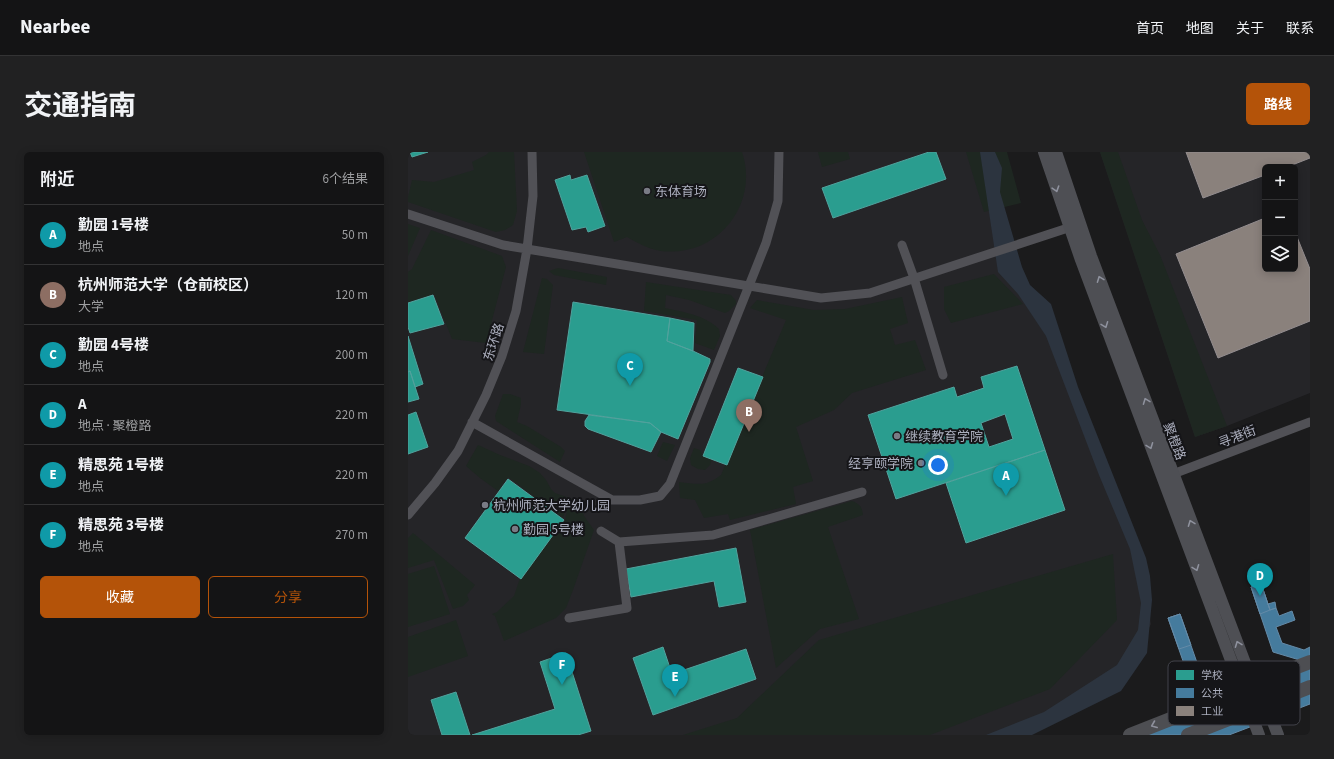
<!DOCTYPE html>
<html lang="zh">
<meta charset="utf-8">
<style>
body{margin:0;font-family:"Source Sans 3","Noto Sans SC",sans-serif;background:#212122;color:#f1f3f6}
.controls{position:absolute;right:12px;top:12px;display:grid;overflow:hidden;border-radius:6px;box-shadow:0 2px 10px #0003}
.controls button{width:36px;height:36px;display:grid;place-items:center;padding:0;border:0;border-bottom:1px solid #333334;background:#141415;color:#f1f3f6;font:20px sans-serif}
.you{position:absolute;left:530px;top:313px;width:14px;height:14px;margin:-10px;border:3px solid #fff;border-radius:50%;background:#1a73e8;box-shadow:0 0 0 6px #1a73e833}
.badge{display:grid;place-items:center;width:26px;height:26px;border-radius:50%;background:#b45309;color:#fff;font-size:13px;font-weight:700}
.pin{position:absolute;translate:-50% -33px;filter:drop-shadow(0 1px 2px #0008)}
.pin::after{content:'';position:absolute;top:21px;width:14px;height:12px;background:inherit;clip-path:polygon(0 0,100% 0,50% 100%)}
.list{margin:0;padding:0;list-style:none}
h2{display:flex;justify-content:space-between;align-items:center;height:52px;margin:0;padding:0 16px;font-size:17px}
h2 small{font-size:13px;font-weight:400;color:#9d9ea0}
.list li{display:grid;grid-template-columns:26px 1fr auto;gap:12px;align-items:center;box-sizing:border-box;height:60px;padding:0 16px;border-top:1px solid #333334}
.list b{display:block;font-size:15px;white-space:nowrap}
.list p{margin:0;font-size:13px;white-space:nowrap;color:#9d9ea0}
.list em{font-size:13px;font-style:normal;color:#9d9ea0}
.actions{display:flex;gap:8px;padding:12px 16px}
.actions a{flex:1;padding:9px 0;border:1px solid #b45309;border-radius:6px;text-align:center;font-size:14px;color:#b45309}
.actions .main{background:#b45309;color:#fff}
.icon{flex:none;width:22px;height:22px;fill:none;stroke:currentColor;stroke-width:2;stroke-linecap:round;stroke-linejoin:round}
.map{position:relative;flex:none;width:902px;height:583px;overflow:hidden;border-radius:6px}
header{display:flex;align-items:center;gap:24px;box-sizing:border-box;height:56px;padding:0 20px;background:#141415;border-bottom:1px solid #333334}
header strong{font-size:19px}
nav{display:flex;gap:22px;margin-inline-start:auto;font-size:14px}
.intro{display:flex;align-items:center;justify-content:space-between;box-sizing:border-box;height:96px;padding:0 24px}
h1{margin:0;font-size:28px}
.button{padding:10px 18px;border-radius:6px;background:#b45309;color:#fff;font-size:14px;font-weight:700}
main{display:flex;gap:24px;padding:0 24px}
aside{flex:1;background:#141415;border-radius:6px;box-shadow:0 2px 10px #0003}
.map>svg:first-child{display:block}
.built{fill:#252528;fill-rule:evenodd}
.green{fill:#1e2721}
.water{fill:#2c343f}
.schools{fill:#2a9d8f;stroke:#51a29d;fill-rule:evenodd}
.public{fill:#457b9d;stroke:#648aa7}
.industry{fill:#8a817c;stroke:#948e90}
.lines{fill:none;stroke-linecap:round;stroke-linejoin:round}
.street{stroke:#515156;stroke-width:9}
.secondary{stroke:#4e4f54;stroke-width:12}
.primary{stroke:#4d4e52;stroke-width:14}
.oneway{stroke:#8f929e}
.oneway2{stroke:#8f919d}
.poi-dot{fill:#797b85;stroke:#151518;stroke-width:1.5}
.labels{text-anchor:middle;stroke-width:4;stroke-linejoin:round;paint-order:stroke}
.poi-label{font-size:13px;fill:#abaebd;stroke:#151518;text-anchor:start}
.street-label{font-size:13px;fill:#abaebd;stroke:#151518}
.key{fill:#151518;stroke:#42434a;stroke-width:1}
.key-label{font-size:11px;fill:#abaebd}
</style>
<header>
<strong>Nearbee</strong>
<nav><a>首页</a><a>地图</a><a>关于</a><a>联系</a></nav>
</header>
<div class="intro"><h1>交通指南</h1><a class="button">路线</a></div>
<main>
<aside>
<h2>附近<small>6个结果</small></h2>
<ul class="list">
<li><span class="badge" style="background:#0f9aa8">A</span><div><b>勤园 1号楼</b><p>地点</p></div><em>50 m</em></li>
<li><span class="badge" style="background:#8d6e63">B</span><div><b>杭州师范大学（仓前校区）</b><p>大学</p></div><em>120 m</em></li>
<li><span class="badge" style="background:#0f9aa8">C</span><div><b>勤园 4号楼</b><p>地点</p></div><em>200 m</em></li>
<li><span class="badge" style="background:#0f9aa8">D</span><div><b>A</b><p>地点 · 聚橙路</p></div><em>220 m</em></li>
<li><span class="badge" style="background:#0f9aa8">E</span><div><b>精思苑 1号楼</b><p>地点</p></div><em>220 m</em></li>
<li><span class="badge" style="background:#0f9aa8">F</span><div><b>精思苑 3号楼</b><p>地点</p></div><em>270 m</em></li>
</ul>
<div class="actions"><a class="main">收藏</a><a>分享</a></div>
</aside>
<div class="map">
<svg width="902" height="583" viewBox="0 0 902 583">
<rect width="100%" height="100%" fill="#1b1b1c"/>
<path class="built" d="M0,0H581L589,67L639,173L727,388L743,472L714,528L594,583H0Z
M692,0H902V241L819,274L787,285ZM857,15H887V117H857Z"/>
<path class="green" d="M81,0H106L109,59L105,73L97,78L88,80L0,50V45L4,28L26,30L66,18L64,10L78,3Z
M176,0H334C352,53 308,106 253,99C240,97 230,91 219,85L206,90Z
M410,0H440L442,7L414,15Z
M558,0H599L613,51L576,60Z
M692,0H710L734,68L752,103L819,274L787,285Z
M0,72L12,76L0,104Z
M23,78L94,104L98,115L78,191L44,187L26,142L0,150V120L4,117Z
M150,116L199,125L198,133L146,123L141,119Z
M586,122L615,152L543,171L536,157V135Z
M134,126L139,127L145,133L136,202L115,200Z
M238,130L323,143L328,149V152L321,159L317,161L281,148L258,143L257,156C275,160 297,163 311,177L312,184L306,198L287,191L289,168L236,159Z
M494,145L500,171L482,177L487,193L507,188L518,218L444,241L426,258L388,275L405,329L385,335L388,352L322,368L320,362L296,366L287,348L272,346L271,330C290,332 298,335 313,323L378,168L342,156L349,148L406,158L437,157Z
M95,242H102L113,246V252L109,270L119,274L153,295L157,299L152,310L88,269L87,264Z
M255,290L267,293L259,309L249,304Z
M70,293L92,303L121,314L132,321L138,328L143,337L147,341L164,347L158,357L155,366L100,325L90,339L72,326L58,314Z
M286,296L292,298L295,304L304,307L302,313L297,318L290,317L283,313L282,306Z
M165,347L172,351L176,364L186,378L165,438L158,456L148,466L96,489L87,464L84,462L89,460L106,444L111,429L157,368L159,358Z
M444,349C452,352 454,355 455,363L420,375L451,467L412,477L368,516L342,378Z
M5,381L67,433L59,443L61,448L55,454L45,457L26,408L0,416V386Z
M705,402L709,468L642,537L522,583H275L329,566L411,488Z
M26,414L42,462L0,475V422Z
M48,468L60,504L0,525V485Z"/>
<path class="water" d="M572,0H587L594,16L592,40L614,115L622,133L643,152L670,235L738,406L742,424L744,448L739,501L713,539L624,583H578L636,560L709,513L730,478L733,451L722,397L691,323L638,184L610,142L590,120Z"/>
<path class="schools" d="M2,0H20L4,5Z
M521,0H528L538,27L425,66L414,36Z
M162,23L163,28L179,23L197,74L180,80L178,75L164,78L147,28Z
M25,143L36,172L2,181L0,175V151Z
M165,150L262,166L259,189L285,199L302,207V210L270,287L253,280L242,271L149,258Z
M262,166L286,171L285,199L259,189Z
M0,184L15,232L7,235L2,219L0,220Z
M609,214L637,298L488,347L460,263L546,235L549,245L576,236L573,225ZM597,262L605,287L581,295L573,271Z
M330,216L355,225L319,313L295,304Z
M2,219L11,247L0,250V220Z
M8,260L20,295L0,302V263Z
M181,263L242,271L253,280L243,300L180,277L177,274V269Z
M637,298L657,358L558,391L538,331Z
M100,327L156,368L113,427L57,386Z
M328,396L338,450L311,455L306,429L223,445L218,417Z
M255,495L264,522L338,497L348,527L245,563L225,506Z
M158,501L183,579L170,583H64L147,557L132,510Z
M48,540L62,583H34L23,548Z"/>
<path class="public" d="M853,431L862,458L868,456L871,464L884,459L887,468L868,475L874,491L896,498L902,495V507L895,509L865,500L843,435Z
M853,431L862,458L852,462L843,435Z
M867,450L868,456L862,458L860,452Z
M772,462L794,525L795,557L902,515V552L821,583H722L782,562V529L760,466Z
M772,462L783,493L771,497L760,466Z"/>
<path class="industry" d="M778,0H902V6L879,15H857V23L795,46Z
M857,66V117H887V80L902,117V169L810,206L768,102Z"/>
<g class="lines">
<path class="street" d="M0,62L95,93L413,146L462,141L666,74
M494,93L506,126L535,223
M64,270L204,348H232L252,344L262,332L358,91L370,49L371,0
M765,322L902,270
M0,363L27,331L50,299L78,243L94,204L108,159L119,97L125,44L124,0
M211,390L305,383L454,340
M161,466L219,456L211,390L193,379"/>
<path class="secondary" d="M636,0L673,108L851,583
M648,0L683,104L845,532L858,552L870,583"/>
<path class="primary" d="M722,583L793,555L834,536L902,510
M780,583L902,535"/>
</g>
<defs><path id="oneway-chevron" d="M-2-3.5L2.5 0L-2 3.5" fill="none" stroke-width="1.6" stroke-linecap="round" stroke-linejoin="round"/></defs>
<g class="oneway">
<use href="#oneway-chevron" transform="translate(648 37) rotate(72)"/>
<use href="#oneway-chevron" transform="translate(692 127) rotate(-111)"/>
<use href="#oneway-chevron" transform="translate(697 173) rotate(69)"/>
<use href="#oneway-chevron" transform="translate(738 249) rotate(-111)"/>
<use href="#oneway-chevron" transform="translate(742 294) rotate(69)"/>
<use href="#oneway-chevron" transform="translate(783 371) rotate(-111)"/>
<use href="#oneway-chevron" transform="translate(788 416) rotate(69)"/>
<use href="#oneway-chevron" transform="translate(830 492) rotate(-111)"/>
</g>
<use class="oneway2" href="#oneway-chevron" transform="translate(746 573) rotate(158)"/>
<g class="poi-dot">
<circle cx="239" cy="39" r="4"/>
<circle cx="489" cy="284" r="4"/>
<circle cx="513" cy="311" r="4"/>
<circle cx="77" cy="353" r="4"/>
<circle cx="107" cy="377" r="4"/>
</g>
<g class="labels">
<g class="poi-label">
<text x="247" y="44">东体育场</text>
<text x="497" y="289">继续教育学院</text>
<text x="505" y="316" text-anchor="end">经亨颐学院</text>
<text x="85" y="358">杭州师范大学幼儿园</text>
<text x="115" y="382">勤园 5号楼</text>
</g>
<g class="street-label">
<text transform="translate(85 190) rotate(-72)" y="5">东环路</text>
<text transform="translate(829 284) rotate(-21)" y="5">寻港街</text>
<text transform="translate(767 289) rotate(69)" y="5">聚橙路</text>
</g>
</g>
<rect x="760" y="509" width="132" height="64" rx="6" class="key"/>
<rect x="768" y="518" width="18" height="10" fill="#2a9d8f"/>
<rect x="768" y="536" width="18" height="10" fill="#457b9d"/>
<rect x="768" y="554" width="18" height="10" fill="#8a817c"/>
<g class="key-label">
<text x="793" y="527">学校</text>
<text x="793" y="545">公共</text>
<text x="793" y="563">工业</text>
</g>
</svg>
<div class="controls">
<button>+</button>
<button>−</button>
<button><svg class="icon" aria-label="layers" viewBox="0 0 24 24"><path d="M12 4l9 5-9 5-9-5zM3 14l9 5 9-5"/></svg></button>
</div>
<div class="you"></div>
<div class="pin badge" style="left:598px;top:344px;background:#0f9aa8">A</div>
<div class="pin badge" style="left:341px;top:280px;background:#8d6e63">B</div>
<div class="pin badge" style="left:222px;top:234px;background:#0f9aa8">C</div>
<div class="pin badge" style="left:852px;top:444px;background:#0f9aa8">D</div>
<div class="pin badge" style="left:267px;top:545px;background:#0f9aa8">E</div>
<div class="pin badge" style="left:154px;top:533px;background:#0f9aa8">F</div>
</div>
</main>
